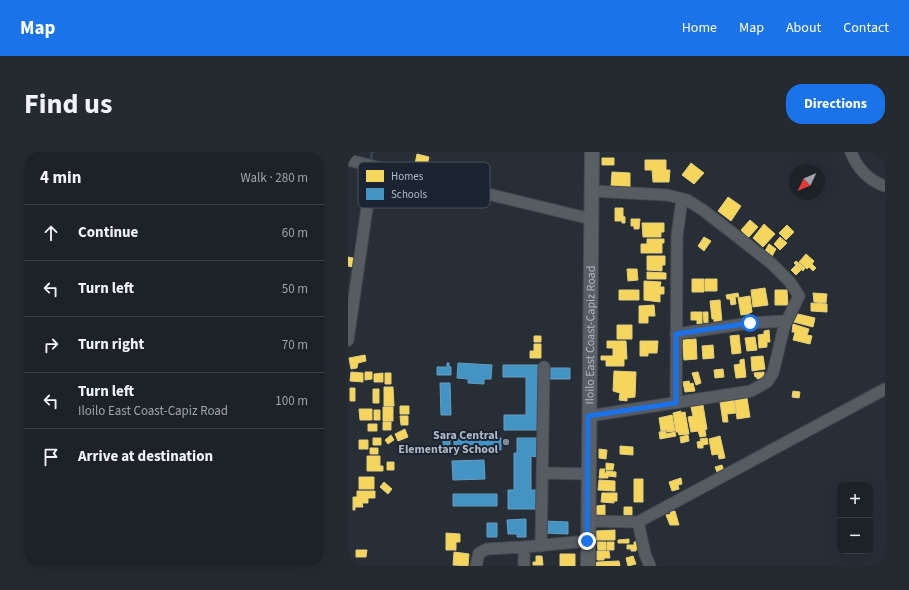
<!DOCTYPE html>
<meta charset="utf-8">
<style>
body{margin:0;font-family:"Source Sans 3",sans-serif;background:#252a30;color:#f1f3f6}
.controls{position:absolute;right:12px;bottom:12px;display:grid;overflow:hidden;border-radius:8px;box-shadow:0 4px 16px #0002}
.controls button{width:36px;height:36px;display:grid;place-items:center;padding:0;border:0;border-bottom:1px solid #3b3f45;background:#1d2228;color:#f1f3f6;font:20px sans-serif}
.compass{position:absolute;left:441px;top:12px;width:36px;height:36px;border-radius:50%;background:#1d2228;box-shadow:0 4px 16px #0002;rotate:226deg}
.stop{position:absolute;width:12px;height:12px;margin:-9px;border:3px solid #1a73e8;border-radius:50%;background:#fff}
.stop.end{background:#1a73e8;border-color:#fff;box-shadow:0 1px 4px #0008}
.list{margin:0;padding:0;list-style:none}
h2{display:flex;justify-content:space-between;align-items:center;height:52px;margin:0;padding:0 16px;font-size:17px}
h2 small{font-size:13px;font-weight:400;color:#a0a4a8}
.list li{display:grid;grid-template-columns:26px 1fr auto;gap:12px;align-items:center;box-sizing:border-box;height:56px;padding:0 16px;border-top:1px solid #3b3f45}
.list b{display:block;font-size:15px;white-space:nowrap}
.list p{margin:0;font-size:13px;white-space:nowrap;color:#a0a4a8}
.list em{font-size:13px;font-style:normal;color:#a0a4a8}
.icon{flex:none;width:22px;height:22px;fill:none;stroke:currentColor;stroke-width:2;stroke-linecap:round;stroke-linejoin:round}
.map{position:relative;flex:none;width:537px;height:414px;overflow:hidden;border-radius:16px}
header{display:flex;align-items:center;gap:24px;box-sizing:border-box;height:56px;padding:0 20px;background:#1a73e8;color:#fff}
header strong{font-size:19px}
nav{display:flex;gap:22px;margin-inline-start:auto;font-size:14px}
.intro{display:flex;align-items:center;justify-content:space-between;box-sizing:border-box;height:96px;padding:0 24px}
h1{margin:0;font-size:28px}
.button{padding:10px 18px;border-radius:16px;background:#1a73e8;color:#fff;font-size:14px;font-weight:700}
main{display:flex;gap:24px;padding:0 24px}
aside{flex:1;background:#1d2228;border-radius:16px;box-shadow:0 4px 16px #0002}
.map>svg:first-child{display:block}
.homes{fill:#f6d55c;stroke:#e1cd7c}
.schools{fill:#4393c3;stroke:#649ec4}
.lines{fill:none;stroke-linecap:round;stroke-linejoin:round}
.stream{stroke:#34465f;stroke-width:2.5}
.minor-casing{stroke:#454a50;stroke-width:13}
.major-casing{stroke:#444a52;stroke-width:16}
.minor{stroke:#575c63;stroke-width:11}
.major{stroke:#595f65;stroke-width:14}
.route{stroke:#1a73e8;stroke-width:5}
.poi-dot{fill:#808894;stroke:#1b2430;stroke-width:1.5}
.labels{text-anchor:middle;stroke-width:4;stroke-linejoin:round;paint-order:stroke}
.street-label{font-size:12px;fill:#b0b9c7;stroke:#1b2430}
.poi-label{font-size:12px;font-weight:bold;fill:#b0b9c7;stroke:#1b2430;text-anchor:end}
.key{fill:#1b2430;stroke:#48515d;stroke-width:1}
.key-label{font-size:11px;fill:#b0b9c7}
</style>
<header>
<strong>Map</strong>
<nav><a>Home</a><a>Map</a><a>About</a><a>Contact</a></nav>
</header>
<div class="intro"><h1>Find us</h1><a class="button">Directions</a></div>
<main>
<aside>
<h2>4 min<small>Walk · 280 m</small></h2>
<ul class="list">
<li><svg class="icon" aria-label="ahead" viewBox="0 0 24 24"><path d="M12 20V5M6 11l6-6 6 6"/></svg><div><b>Continue</b></div><em>60 m</em></li>
<li><svg class="icon" aria-label="left" viewBox="0 0 24 24"><path d="M17 20v-9H6M10 6l-5 5 5 5"/></svg><div><b>Turn left</b></div><em>50 m</em></li>
<li><svg class="icon" aria-label="right" viewBox="0 0 24 24"><path d="M7 20v-9h11M14 6l5 5-5 5"/></svg><div><b>Turn right</b></div><em>70 m</em></li>
<li><svg class="icon" aria-label="left" viewBox="0 0 24 24"><path d="M17 20v-9H6M10 6l-5 5 5 5"/></svg><div><b>Turn left</b><p>Iloilo East Coast-Capiz Road</p></div><em>100 m</em></li>
<li><svg class="icon" aria-label="arrive" viewBox="0 0 24 24"><path d="M6 21V4h12l-3 4 3 4H6"/></svg><div><b>Arrive at destination</b></div></li>
</ul>
</aside>
<div class="map">
<svg width="537" height="414" viewBox="0 0 537 414">
<rect width="100%" height="100%" fill="#272e35"/>
<path class="homes" d="M69,2L81,5L79,14L76,13V14L67,12Z
M254,6H266V13H254Z
M297,8H318V18H322L321,30H305L304,18H297Z
M343,11L356,21L346,32L334,23Z
M264,20L282,21V36L263,35Z
M380,45L393,54L383,69L370,59Z
M267,56H275V64L277,65V71H274V69H267Z
M283,67H292L291,77H286V74H283Z
M402,68L410,75L400,86L393,78Z
M294,71H316V80H313V85H295Z
M416,72L427,82L415,95L405,86Z
M439,73L446,80L438,88L431,81Z
M356,85L363,89L356,99L350,94Z
M432,85L439,91L432,98L426,92Z
M299,87H316V91H314V101H293V92H299Z
M421,92L428,97L423,106L416,101Z
M458,102L466,109L464,112L468,116L465,119L461,115L459,117L451,110Z
M299,104H317V113H314V119L299,118Z
M0,105L10,107L5,115L0,114Z
M448,109L457,116L455,119L446,111Z
M448,113L453,118L448,123L443,118Z
M279,117H289L290,128L280,129Z
M299,120L318,121V127H299Z
M344,127H356V140H344Z
M357,127H369V139H357Z
M296,129L313,130L312,135H316V142H312V150L296,148Z
M417,136L420,153L405,155L403,138Z
M271,138H291V148H271Z
M427,138H439L440,153H427Z
M390,141L391,145H387L388,152L383,153L382,147H379L378,143Z
M465,141L479,142L478,151L466,150Z
M402,144L404,160L401,161V162L393,163L390,146Z
M372,148L374,170L366,171V167H364L362,149Z
M463,151L479,152V160L463,159Z
M306,153L307,164H300V171H291V154Z
M343,160H354V172H349V168H343Z
M355,160H360V171H356Z
M450,162L467,166L465,175L446,170Z
M445,172L461,177L459,183L464,184L462,192L445,188L447,180H444Z
M269,173H284V187H269Z
M421,178L422,190H419V195L411,196L410,183L416,182V179Z
M391,183L393,201L384,202L382,184Z
M186,184H193V190H186Z
M407,185L409,198L399,199L397,186Z
M348,187L349,207L336,208L334,188Z
M259,189H278L279,207H276V214H258V208H253V204H265V196H259Z
M292,189H310L309,201H300V204H292Z
M186,192H193V206H182V199H186Z
M365,193L366,206L355,207L354,194Z
M17,203L18,209L10,211L9,216L3,217L1,206Z
M415,204L417,217L404,219L403,205Z
M396,207L398,225L388,226L386,213L392,212V208Z
M375,217L376,225L367,226L366,218Z
M266,219L288,220L287,245L279,246V249L271,248L272,241L265,239Z
M3,220L15,221V230L2,229Z
M17,220H24V227L17,228Z
M350,220L353,231L348,233L344,221Z
M416,220V224L414,225V226L409,227V225H407L406,221Z
M35,221V230H26V222Z
M37,221H43V232H37Z
M341,229L342,232L345,231L347,239L337,240L335,230Z
M36,235H45L46,254H36Z
M2,236H7V249H2Z
M25,237H31V251H25Z
M445,239L452,240L451,246L444,245Z
M399,246L402,265L389,267L387,248Z
M386,248L388,261L379,262L380,270H375L372,250Z
M355,253L359,277L357,278L358,284L352,285L350,279L343,280L340,265L345,264L343,255Z
M52,254H61V262H52Z
M35,255H45V269H35Z
M11,257H24V268H12Z
M26,258H32V268H26Z
M333,259V261L337,260L341,282L331,283L330,280H328L325,261Z
M324,263L327,279L319,280V278L313,279L311,266Z
M52,264H60V273H53Z
M35,270H43V278H35Z
M20,272H29V279H20Z
M57,277L60,285L50,289L47,282Z
M318,279V282L327,280L328,284L312,287L311,280Z
M43,283L46,288L40,292L37,288Z
M340,283L341,289L333,291L332,285Z
M372,284L377,306L371,307L370,302L364,303L361,287Z
M25,286H33V293H25Z
M359,286L360,292L355,293V296H350L349,290L353,289L352,287Z
M11,288H20V297H11Z
M272,294L285,295V303L272,302Z
M22,296H30V302H22Z
M251,297L259,298L258,307L251,306Z
M19,304H32V314H35V319H19Z
M39,310H46V318H39Z
M258,311L266,312L265,318H258Z
M374,313L376,319L369,320L367,315Z
M252,317H257L256,321H258V319L268,320V325L260,324V326H251Z
M11,325H26V337H11Z
M333,326L334,332L330,333L331,337L324,339L321,330Z
M286,327H295V350H286Z
M251,328L267,329V339L250,338Z
M36,330L44,337L40,342L32,335Z
M9,339H27V346H20V351H14L15,355H7V358H5V345H9Z
M254,341H269V349H266V351L253,350Z
M257,353V364L248,365V354Z
M276,355H284V363H276Z
M327,359L331,373H322L318,363L323,362L322,360Z
M267,378V388H248V379Z
M98,381L112,382V390H108V398H98Z
M281,387V391H270V388Z
M291,389V397H288V399H283V397H279V393H286V390Z
M249,390H258V398H250Z
M259,390H266V398H259Z
M8,398H19L18,405H8Z
M249,399H261L262,406H256V408H249Z
M106,400L121,402L120,414L105,413Z
M212,402H227V414H212Z
M188,404H194L195,413H185V410H188Z
M285,404L288,412L280,414L278,406Z
M271,409L272,414H246V411L250,410Z"/>
<path class="schools" d="M99,211H101V214L103,215V223H89V215H99Z
M110,211L144,213L143,227H136V232L120,231V227L109,226Z
M155,213H192V278H156V263H178V225H155Z
M201,216H222V227H201Z
M92,231H102L103,263H93Z
M95,285H102V296H95Z
M106,286H153V298H106Z
M169,286H189L190,305L183,304V338H190V357H160V338H166V301H169Z
M136,308L137,327L105,328L104,309Z
M105,342H149V354H105Z
M178,367V385H169V382H160L159,368Z
M196,369L220,370V382L196,381Z
M139,371H149V385H139Z"/>
<g class="lines">
<path class="stream" d="M23,8L24,0
M15,37L18,24"/>
<defs>
<path id="minor" d="M503,0C508,15 521,29 537,34
M0,8L243,67
M328,182L402,171L439,169
M0,188L25,14
M328,251L329,84L334,47
M241,264L403,239L419,230L425,221L436,175L451,144L442,130L423,111L355,58L339,48L319,43L244,39
M194,321L240,322
M239,369L290,370L537,237
M290,370L297,402L302,414
M193,394L196,215
M176,395V414
M128,414L131,401L139,397L176,395L239,389"/>
<g id="major">
<path id="s1" d="M240,414L244,0"/>
</g>
</defs>
<use href="#minor" class="minor-casing"/>
<use href="#major" class="major-casing"/>
<use href="#minor" class="minor"/>
<use href="#major" class="major"/>
</g>
<g class="lines">
<path class="route" d="M239,389L240,264L328,251V182L402,171"/>
</g>
<circle class="poi-dot" cx="158" cy="290" r="4"/>
<g class="labels">
<g class="street-label">
<text dy="4" stroke="none"><textPath href="#s1" startOffset="231">Iloilo East Coast-Capiz Road</textPath></text>
</g>
<g class="poi-label">
<text x="150" y="287">Sara Central<tspan x="150" dy="14">Elementary School</tspan></text>
</g>
</g>
<rect x="10" y="10" width="132" height="46" rx="6" class="key"/>
<rect x="18" y="18" width="18" height="12" fill="#f6d55c"/>
<rect x="18" y="36" width="18" height="12" fill="#4393c3"/>
<g class="key-label">
<text x="43" y="28">Homes</text>
<text x="43" y="46">Schools</text>
</g>
</svg>
<div class="controls">
<button>+</button>
<button>−</button>
</div>
<svg class="compass" viewBox="-18 -18 36 36"><path d="M0-13l5 13h-10z" fill="#e53935"/><path d="M0 13l5-13h-10z" fill="#a0a4a8"/></svg>
<div class="stop" style="left:402px;top:171px"></div>
<div class="stop end" style="left:239px;top:389px"></div>
</div>
</main>
